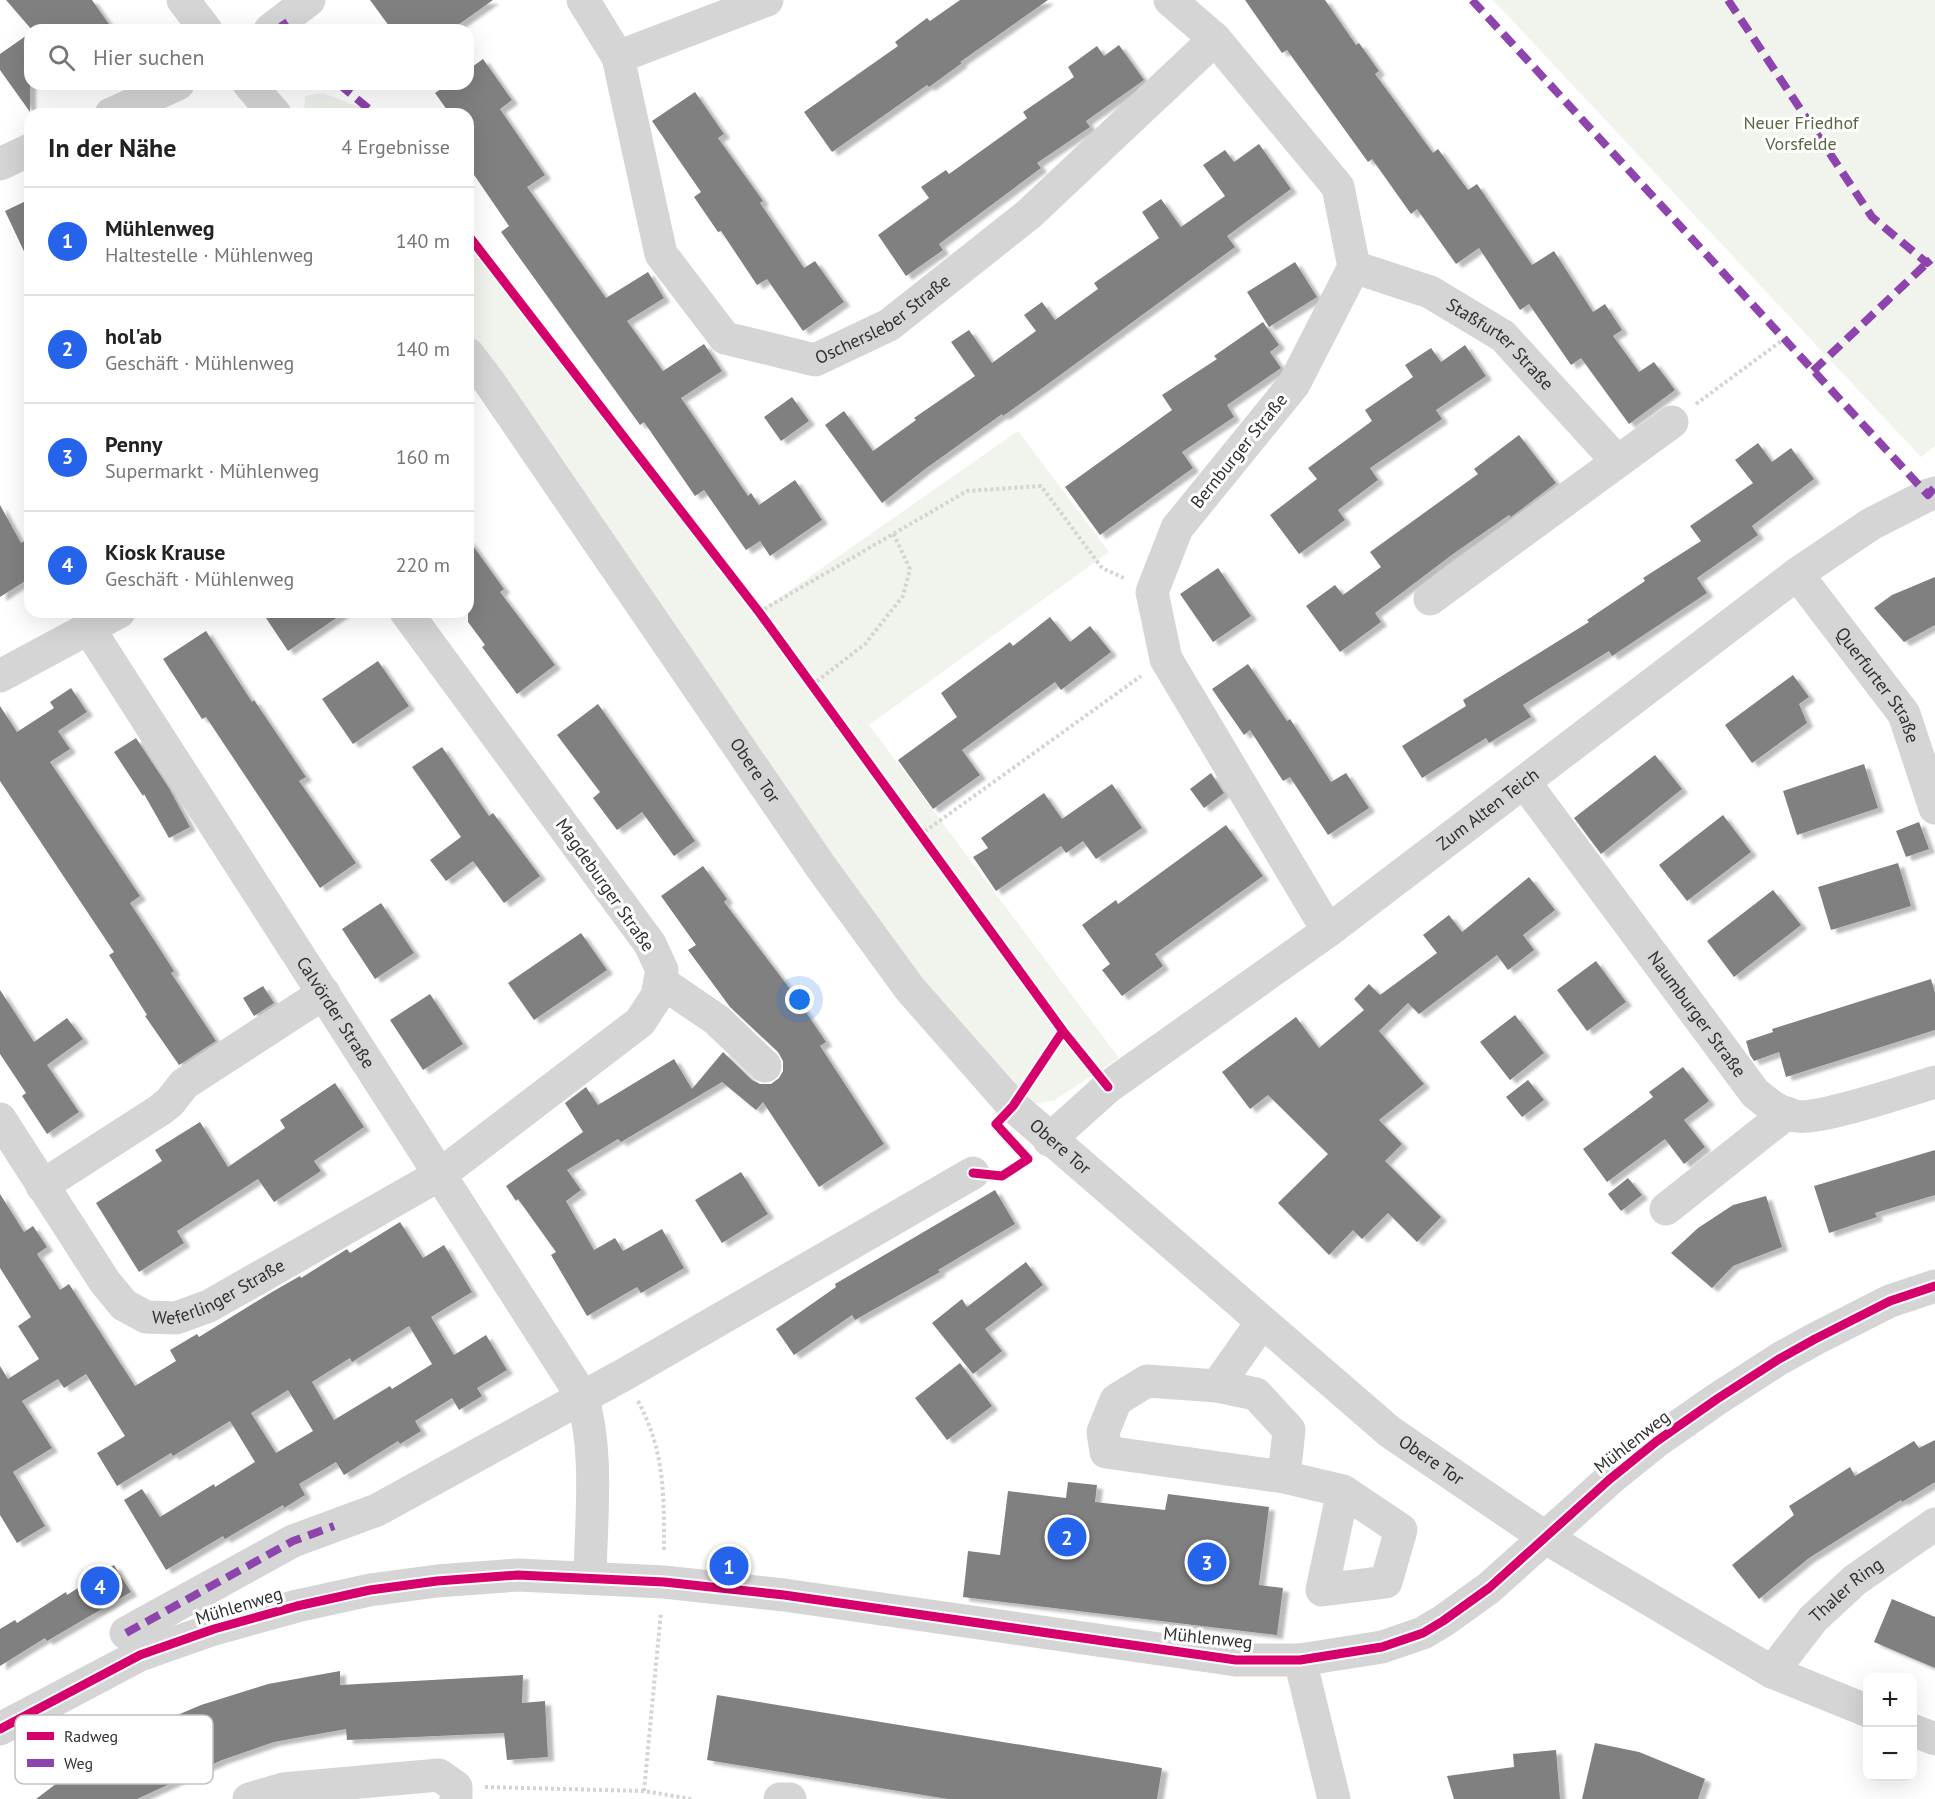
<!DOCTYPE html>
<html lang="de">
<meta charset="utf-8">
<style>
body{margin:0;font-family:"PT Sans",sans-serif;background:#f2f2f2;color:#222}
.controls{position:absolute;right:18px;bottom:18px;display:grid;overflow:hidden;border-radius:12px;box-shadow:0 6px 24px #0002}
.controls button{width:54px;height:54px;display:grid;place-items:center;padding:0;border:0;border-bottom:2px solid #e0e0e0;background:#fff;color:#222;font:30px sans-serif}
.you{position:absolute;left:800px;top:1000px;width:21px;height:21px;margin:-15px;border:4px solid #fff;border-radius:50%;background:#1a73e8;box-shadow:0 0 0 9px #1a73e833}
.badge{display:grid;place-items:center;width:39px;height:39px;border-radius:50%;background:#2563eb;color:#fff;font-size:20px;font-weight:700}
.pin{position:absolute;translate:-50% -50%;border:3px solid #fff;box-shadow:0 2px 6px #0006}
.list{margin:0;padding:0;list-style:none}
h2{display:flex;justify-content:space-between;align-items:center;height:78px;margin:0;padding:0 24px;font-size:26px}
h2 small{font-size:20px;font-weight:400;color:#767676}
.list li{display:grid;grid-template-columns:39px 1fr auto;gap:18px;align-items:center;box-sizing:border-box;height:108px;padding:0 24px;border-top:2px solid #e0e0e0}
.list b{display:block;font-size:22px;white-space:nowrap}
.list p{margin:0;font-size:20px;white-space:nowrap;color:#767676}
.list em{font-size:20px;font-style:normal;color:#767676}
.icon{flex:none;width:33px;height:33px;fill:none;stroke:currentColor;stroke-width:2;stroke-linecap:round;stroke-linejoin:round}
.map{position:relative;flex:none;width:1935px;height:1799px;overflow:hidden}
.search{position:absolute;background:#fff;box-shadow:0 6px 24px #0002;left:24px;top:24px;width:450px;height:66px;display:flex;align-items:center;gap:15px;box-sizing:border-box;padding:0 21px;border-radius:18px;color:#767676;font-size:22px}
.panel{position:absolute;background:#fff;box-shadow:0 6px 24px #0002;left:24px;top:108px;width:450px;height:510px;border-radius:18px}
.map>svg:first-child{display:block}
.green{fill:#f1f3ed}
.building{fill:#808080;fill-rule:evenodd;filter:url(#shadow)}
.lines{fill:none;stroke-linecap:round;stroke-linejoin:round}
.path{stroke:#d4d4d4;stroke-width:4;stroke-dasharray:3 3;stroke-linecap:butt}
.minor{stroke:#d5d5d5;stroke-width:33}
.quiet{stroke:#8e44ad;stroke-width:8;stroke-dasharray:15 8;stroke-linecap:butt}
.cycleway-casing{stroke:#fff;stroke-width:13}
.cycleway{stroke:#d6006c;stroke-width:9}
.labels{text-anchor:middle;stroke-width:6;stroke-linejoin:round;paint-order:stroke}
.park-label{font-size:18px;fill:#596843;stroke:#fff}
.street-label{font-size:18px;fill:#313131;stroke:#fff}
.key{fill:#fff;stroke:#c1c1c1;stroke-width:1.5}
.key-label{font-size:16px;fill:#313131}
</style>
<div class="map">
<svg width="1935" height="1799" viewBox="0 0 1935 1799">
<defs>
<filter id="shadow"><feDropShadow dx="6" dy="4" stdDeviation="1.5" flood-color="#0004"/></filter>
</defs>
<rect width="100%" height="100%" fill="#fff"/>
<path class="green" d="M1493,0H1935V446L1921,457Z
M323,93L373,112L375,114H306L304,112L305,96Z
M468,235L759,612L1018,431L1109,552L869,725L1119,1058L1053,1101L1013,1106L468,357Z"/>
<path class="building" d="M6,0H92L113,30H32Z
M370,0H493L451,30H392Z
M960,0H1048L960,62L962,63L929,87L927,85L832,152L804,112L898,46L895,42L927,18L930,21Z
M1245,0H1325L1356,45L1359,43L1379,71L1375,74L1433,153L1438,149L1468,190L1477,184L1532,265L1554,251L1593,312L1605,304L1622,330L1613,336L1639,372L1654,362L1675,390L1629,424L1581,358L1571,365L1529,304L1520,310L1479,248L1456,264L1417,209L1411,214L1372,159L1368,162L1287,50L1282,53Z
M30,33V112L0,70V54Z
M1119,45L1144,80L1086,121L1090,127L1037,163L1041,168L939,244L943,250L906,276L878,235L929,198L921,187L946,170L949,174L1027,118L1023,112L1074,77L1068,67L1097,46L1104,56Z
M483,59L512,100L500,109L545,175L527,187L606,298L648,272L664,298L627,321L663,371L704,344L722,371L681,398L748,496L751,493L759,505L795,480L822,520L770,556L760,541L746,550L704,490L695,496L644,422L640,425L501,232L509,226L468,166V114H450L435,93L448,84H468V70Z
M695,92L724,134L718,138L763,201L760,203L804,268L815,261L844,302L803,331L767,279L757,285L721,231L718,232L694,197L701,192L652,121Z
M1259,144L1291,189L1227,236L1235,247L1041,389L1003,416L1002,414L925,469L882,503L825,425L844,411L873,451L916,420L914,418L975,376L951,342L969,330L992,363L1036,331L1024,315L1042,302L1055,320L1098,289L1094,283L1159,238L1142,212L1161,199L1181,227L1225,196L1203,165L1225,150L1234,162Z
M30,199V264L5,211Z
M1295,262L1317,297L1269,327L1247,292Z
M1263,322L1279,345L1270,352L1281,368L1227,405L1234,417L1182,452L1193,468L1100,535L1065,487L1172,410L1162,395L1217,359L1214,356Z
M1465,345L1486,376L1436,410L1442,419L1370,468L1378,480L1338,510L1345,520L1299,554L1270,515L1317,479L1308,468L1372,421L1365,410L1413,377L1405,365L1431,348L1441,362Z
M792,397L809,421L781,441L764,417Z
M1519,435L1556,483L1511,517L1509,515L1453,554L1375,613L1381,622L1340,652L1306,606L1335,585L1343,595L1381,567L1370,552L1478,474L1474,469Z
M1758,443L1772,462L1791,448L1814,479L1752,526L1758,535L1697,578L1707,593L1612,656L1609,651L1523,705L1531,717L1489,743L1486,738L1422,778L1402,746L1466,706L1463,700L1589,622L1587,620L1645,581L1643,578L1701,541L1690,526L1753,483L1735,460Z
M0,505L21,543L30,538V578L0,597Z
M468,539L504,589L500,592L555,665L517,694L482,647L485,645L468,622Z
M1218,568L1251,616L1213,642L1180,594Z
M1935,577V625L1904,642L1874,608L1892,595Z
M262,612H345L288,651Z
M1050,617L1070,642L1090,626L1111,652L1061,690L1055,682L962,750L980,775L933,809L898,760L957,717L941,693L1010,642L1013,646Z
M206,631L252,702L254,700L306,777L299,781L356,863L320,888L206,717L202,719L163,659Z
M378,661L409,706L353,744L322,699Z
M1248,664L1287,721L1290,719L1331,782L1346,773L1369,808L1328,835L1290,777L1283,781L1250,730L1244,735L1212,689Z
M1793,675L1809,697L1799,704L1807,723L1752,763L1725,725Z
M71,688L87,712L58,731L70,749L50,762L140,896L130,903L174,971L171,973L216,1041L179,1065L145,1016L147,1015L109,955L114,952L0,781V706L17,732L54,708L50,702Z
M598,704L695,841L674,856L642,812L617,830L593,798L600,792L557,735Z
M136,738L169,788L190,827L169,838L144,794L143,796L114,752Z
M442,747L489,816L493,813L540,876L504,903L473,861L446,881L430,860L461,837L412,767Z
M1655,755L1682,789L1601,854L1574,818Z
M1864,764L1878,808L1797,835L1783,791Z
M1211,773L1224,793L1204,808L1190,789Z
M1112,784L1142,828L1096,859L1083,841L1066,853L1061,846L996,891L973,857L988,848L981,838L1044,793L1062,819Z
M1723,815L1751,852L1687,901L1659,865Z
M1919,822L1929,849L1906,857L1896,831Z
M1226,825L1263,876L1155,954L1163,966L1122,996L1102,970L1110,964L1082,925L1116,900L1118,904Z
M1898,863L1911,906L1831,930L1818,887Z
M703,866L727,899L724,902L793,993L826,1042L820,1046L884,1144L819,1187L763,1102L756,1110L722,1082L621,1142L618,1139L567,1170L581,1190L566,1201L594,1250L615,1238L623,1251L662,1229L684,1268L641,1293L637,1287L587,1316L551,1255L556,1252L518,1199L516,1201L506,1186L583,1132L565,1103L586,1087L598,1105L674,1059L692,1089L723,1052L752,1080L760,1084H771L779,1078L783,1071V1061L778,1052L730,1007L688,950L696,945L661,896Z
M1529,877L1555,910L1523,935L1534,950L1508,970L1497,955L1419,1014L1408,1003L1379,1031L1424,1084L1379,1120L1402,1144L1385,1161L1441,1217L1417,1242L1388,1213L1362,1239L1353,1230L1329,1255L1278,1203L1328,1154L1268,1095L1250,1109L1222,1072L1296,1017L1319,1048L1364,1010L1354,999L1369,984L1380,995L1437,953L1423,935L1449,915L1462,932Z
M1773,890L1801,925L1734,977L1707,941Z
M381,903L414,953L375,979L342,929Z
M581,933L607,970L534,1020L508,983Z
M1596,961L1626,1002L1587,1031L1557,990Z
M1931,979L1935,993V1030L1786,1077L1779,1052L1754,1061L1750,1055L1746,1041L1773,1032L1772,1029Z
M263,986L274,1003L254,1016L243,998Z
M0,990L34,1042L67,1018L83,1039L47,1065L79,1112L47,1134L22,1096L26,1093L0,1054Z
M430,994L463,1044L423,1070L390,1020Z
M1515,1015L1544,1053L1510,1080L1480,1042Z
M1683,1067L1709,1101L1684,1120L1705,1147L1684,1164L1665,1139L1607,1182L1583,1149L1653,1097L1649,1092Z
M1528,1080L1544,1100L1522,1117L1506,1097Z
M335,1083L364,1127L314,1161L321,1171L274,1202L258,1179L177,1231L184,1243L139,1272L96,1203L162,1161L155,1150L200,1122L228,1167L285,1128L280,1120Z
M1935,1150V1195L1875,1213L1877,1217L1829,1233L1814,1186Z
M741,1172L768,1214L722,1243L695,1200Z
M1628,1178L1642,1195L1621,1211L1608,1194Z
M995,1190L1015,1224L938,1270L940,1272L855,1320L852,1315L794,1355L776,1329L836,1287L835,1284Z
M0,1194L24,1232L33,1226L47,1247L37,1254L60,1290L69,1284L135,1386L176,1361L170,1350L197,1334L199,1337L272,1292L300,1276L301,1278L347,1249L350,1253L400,1222L423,1258L444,1245L472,1292L431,1317L454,1355L486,1335L507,1370L477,1388L482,1396L459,1410L452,1398L415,1421L421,1431L400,1444L398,1441L344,1475L336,1462L299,1484L305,1495L284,1508L283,1505L225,1539L223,1536L166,1570L124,1500L142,1489L160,1517L214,1484L215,1487L255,1462L230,1421L173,1456L171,1453L117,1486L97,1453L125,1436L86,1374L64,1388L58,1379L22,1401L52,1448L13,1472L45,1526L17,1543L0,1515V1366L8,1379L39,1359L18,1326L31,1317L0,1268ZM409,1326L432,1364L392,1389L390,1386L334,1420L312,1382L350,1358L352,1362ZM288,1390L313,1431L276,1453L251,1413Z
M1766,1196L1782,1247L1733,1266L1712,1288L1671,1253L1698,1228L1733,1205Z
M1026,1262L1043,1285L985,1329L1002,1351L973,1374L932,1323L962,1299L967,1307Z
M960,1363L992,1406L947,1440L915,1398Z
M1935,1440V1482L1902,1502L1901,1500L1809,1558L1759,1599L1732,1565L1794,1515L1789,1506L1850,1467L1855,1476L1914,1441L1919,1448Z
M1068,1482L1097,1485L1095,1502L1165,1510L1168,1494L1269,1507L1259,1585L1283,1588L1277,1635L963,1597L968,1551L1000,1555L1008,1491L1066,1498Z
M114,1565L131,1592L47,1641L45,1638L0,1666V1629L15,1620L17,1623L66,1592L67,1595Z
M1892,1599L1935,1617V1668L1874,1642Z
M340,1671V1685L523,1675L522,1703L545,1701L548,1757L507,1760L504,1733L347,1740L346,1729L274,1742L222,1760L137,1799H36L73,1771L147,1728L201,1705L268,1684Z
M717,1695L1162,1768L1157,1799H948L707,1760Z
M1595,1743L1639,1752L1705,1779L1698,1799H1582Z
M1556,1750L1560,1799H1454L1447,1776L1514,1767L1513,1754Z"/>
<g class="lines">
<path class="path" d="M1696,404L1784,339
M759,612L967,491L1041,486L1102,568L1126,579
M812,685L865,644L903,596L910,569L893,533
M920,835L1141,676
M638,1401C665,1452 664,1495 664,1551
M485,1787L644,1791L691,1799
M644,1791L661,1612"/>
<g class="minor">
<path d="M183,0L206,30"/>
<path id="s1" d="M583,0L618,57L661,254L725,338L815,360L889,325L1029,214L1215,39"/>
<path d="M1170,0L1215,39L1338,187L1354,267L1294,384L1177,528L1152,592L1166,659L1328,931"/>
<path d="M270,30L309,0"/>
<path d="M618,57L767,0"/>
<path d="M249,84L275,114"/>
<path d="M111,114L178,84"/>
<path d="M0,164L30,150"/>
<path id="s2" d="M1354,267L1430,292L1503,336L1617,461"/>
<path id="s3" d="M468,354L490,383L821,867L910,989L1013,1106L1390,1432L1546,1538L1772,1672L1868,1711"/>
<path id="s4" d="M1797,574L1904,714L1935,808"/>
<path d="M1430,599L1672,422"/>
<path id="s5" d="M89,629L582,1396C599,1452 591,1518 590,1578"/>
<path d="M0,676L119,612"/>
<path id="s6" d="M1525,783L1755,1093C1767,1103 1779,1113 1795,1116C1818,1121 1907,1090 1935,1082"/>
<path d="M660,981L717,1020L765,1066"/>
<path id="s7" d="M0,1119L105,1282L124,1305L146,1317L176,1318L209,1306L441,1174L640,1022L657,996L662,970L650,944L406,612"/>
<path id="s8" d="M1049,1140L1108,1087L1328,931L1797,574L1871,524L1928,495L1935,493"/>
<path d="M42,1186L160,1110L170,1102L184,1084L324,993"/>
<path d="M1666,1209L1787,1113"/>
<path d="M1217,1386L1262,1322"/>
<path d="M1284,1477L1289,1430L1256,1394L1217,1386L1147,1381L1116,1400L1103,1432L1106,1452L1284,1477L1343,1491L1401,1530L1386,1582L1322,1590L1343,1491"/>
<path d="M126,1633L293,1541L377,1510L625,1374L973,1173"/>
<path d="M1300,1660L1334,1799"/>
<path id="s9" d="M1772,1672L1813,1619L1855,1580L1935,1524"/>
<path d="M0,1729L140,1655L214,1629L297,1606L370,1590L437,1581L518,1575L664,1582L784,1595L1236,1660H1300L1382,1647L1423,1633L1443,1621L1489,1588L1610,1479L1657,1441L1717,1399L1779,1359L1815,1339L1890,1301L1935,1286"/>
<path d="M1912,1730L1935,1739"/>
<path d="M249,1799L283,1789L439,1775L456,1787V1799"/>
<path d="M780,1799H790"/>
</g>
<path class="quiet" d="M1472,0L1928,495L1935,487
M1728,0L1872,217L1927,263L1935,256
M282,21L288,30
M339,84L375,114
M1813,371L1927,263
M126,1633L293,1541L334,1526"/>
<defs>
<path id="cycleway" d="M468,235L759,612L1063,1031L1108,1087
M973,1173L1002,1176L1028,1159L996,1124L1013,1106L1063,1031
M0,1729L140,1655L214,1629L297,1606L370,1590L437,1581L518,1575L664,1582L784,1595L1236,1660H1300L1382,1647L1423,1633L1443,1621L1489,1588L1610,1479L1657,1441L1717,1399L1779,1359L1815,1339L1890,1301L1935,1286"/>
</defs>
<use href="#cycleway" class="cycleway-casing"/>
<use href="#cycleway" class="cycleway"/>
</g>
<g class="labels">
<g class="park-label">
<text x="1801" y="129">Neuer Friedhof<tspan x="1801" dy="21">Vorsfelde</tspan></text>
</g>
<g class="street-label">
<text dy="6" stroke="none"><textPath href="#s1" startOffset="546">Oschersleber Straße</textPath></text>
<text dy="6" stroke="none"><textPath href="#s2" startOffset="168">Staßfurter Straße</textPath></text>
<text transform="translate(1239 451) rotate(-51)" y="6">Bernburger Straße</text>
<text dy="6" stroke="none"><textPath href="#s4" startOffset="138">Querfurter Straße</textPath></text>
<text dy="6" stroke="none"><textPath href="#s3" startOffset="506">Obere Tor</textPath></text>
<text dy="6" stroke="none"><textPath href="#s8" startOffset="550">Zum Alten Teich</textPath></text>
<text transform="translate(605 885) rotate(55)" y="6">Magdeburger Straße</text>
<text dy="6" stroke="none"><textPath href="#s5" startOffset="456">Calvörder Straße</textPath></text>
<text dy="6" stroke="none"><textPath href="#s6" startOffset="288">Naumburger Straße</textPath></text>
<text dy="6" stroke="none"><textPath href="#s3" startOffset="992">Obere Tor</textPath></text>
<text dy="6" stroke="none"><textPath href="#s7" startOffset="327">Weferlinger Straße</textPath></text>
<text transform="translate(1632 1442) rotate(-38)" y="6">Mühlenweg</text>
<text dy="6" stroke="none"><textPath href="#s3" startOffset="1478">Obere Tor</textPath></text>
<text dy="6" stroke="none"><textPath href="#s9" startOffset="111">Thaler Ring</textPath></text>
<text transform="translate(239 1606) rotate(-17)" y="6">Mühlenweg</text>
<text transform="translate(1208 1638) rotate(6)" y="6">Mühlenweg</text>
</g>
</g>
<rect x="15" y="1715" width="198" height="69" rx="9" class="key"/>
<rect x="27" y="1732" width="27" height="8" fill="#d6006c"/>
<rect x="27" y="1759" width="27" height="8" fill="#8e44ad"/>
<g class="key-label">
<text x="64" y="1742">Radweg</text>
<text x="64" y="1769">Weg</text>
</g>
</svg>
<div class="controls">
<button>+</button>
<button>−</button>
</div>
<div class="you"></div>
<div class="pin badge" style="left:729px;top:1566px">1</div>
<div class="pin badge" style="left:1067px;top:1537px">2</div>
<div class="pin badge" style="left:1207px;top:1562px">3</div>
<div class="pin badge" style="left:100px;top:1586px">4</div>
<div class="search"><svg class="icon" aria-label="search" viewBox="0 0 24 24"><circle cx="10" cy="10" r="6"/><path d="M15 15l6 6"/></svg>Hier suchen</div>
<section class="panel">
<h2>In der Nähe<small>4 Ergebnisse</small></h2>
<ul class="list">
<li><span class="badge">1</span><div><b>Mühlenweg</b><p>Haltestelle · Mühlenweg</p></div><em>140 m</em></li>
<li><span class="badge">2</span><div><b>hol'ab</b><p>Geschäft · Mühlenweg</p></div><em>140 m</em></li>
<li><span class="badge">3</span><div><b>Penny</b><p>Supermarkt · Mühlenweg</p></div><em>160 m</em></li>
<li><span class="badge">4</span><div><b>Kiosk Krause</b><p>Geschäft · Mühlenweg</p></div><em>220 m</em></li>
</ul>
</section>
</div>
